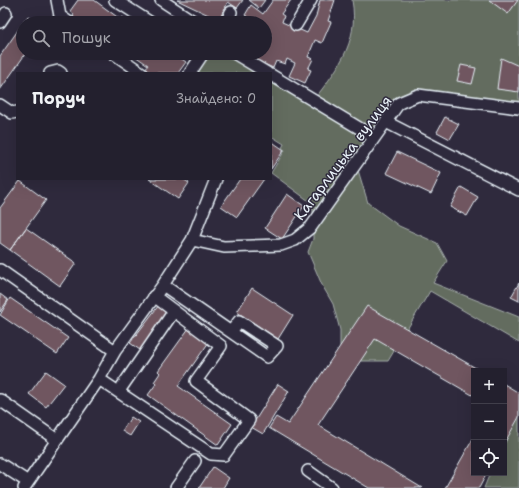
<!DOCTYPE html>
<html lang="uk">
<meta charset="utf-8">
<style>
body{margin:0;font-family:"Shantell Sans",sans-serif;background:#2b2836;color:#f1f3f6}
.controls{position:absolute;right:12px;bottom:12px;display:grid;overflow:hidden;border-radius:0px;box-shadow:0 4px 16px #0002}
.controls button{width:36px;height:36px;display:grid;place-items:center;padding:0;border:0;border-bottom:1px solid #403e4a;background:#23202e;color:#f1f3f6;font:20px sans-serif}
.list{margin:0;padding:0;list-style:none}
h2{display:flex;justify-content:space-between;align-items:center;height:52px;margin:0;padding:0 16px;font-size:17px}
h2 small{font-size:13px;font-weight:400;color:#a3a3aa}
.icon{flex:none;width:22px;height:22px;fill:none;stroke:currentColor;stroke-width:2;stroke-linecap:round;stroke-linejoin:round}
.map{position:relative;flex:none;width:519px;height:488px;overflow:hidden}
.search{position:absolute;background:#23202e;box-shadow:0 4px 16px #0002;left:16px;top:16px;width:256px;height:44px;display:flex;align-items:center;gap:10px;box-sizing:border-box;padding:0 14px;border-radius:22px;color:#a3a3aa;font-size:15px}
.panel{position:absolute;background:#23202e;box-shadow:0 4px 16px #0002;left:16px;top:72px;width:256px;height:108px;border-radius:0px}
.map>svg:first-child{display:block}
.green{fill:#646c5f;stroke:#a6aeac}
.building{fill:#6f5761;stroke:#e8f1f8}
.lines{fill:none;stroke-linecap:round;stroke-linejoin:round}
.minor-casing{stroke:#e8f1f8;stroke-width:14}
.minor{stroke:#2f2a3d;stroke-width:11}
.labels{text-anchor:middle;stroke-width:3;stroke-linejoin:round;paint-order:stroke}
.street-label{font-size:15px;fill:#e8f1f8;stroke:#2f2a3d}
</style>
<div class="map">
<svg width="519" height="488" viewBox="0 0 519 488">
<rect width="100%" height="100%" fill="#2f2a3d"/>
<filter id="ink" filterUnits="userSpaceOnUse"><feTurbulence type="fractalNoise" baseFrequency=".025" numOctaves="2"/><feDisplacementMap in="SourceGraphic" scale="8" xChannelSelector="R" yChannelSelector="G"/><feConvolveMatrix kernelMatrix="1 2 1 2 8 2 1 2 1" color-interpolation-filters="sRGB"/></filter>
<g filter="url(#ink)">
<path class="green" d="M352,0H519V115L441,99L414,98L402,106L390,101L354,157L368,203L399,226L437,243L447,261L433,283L519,317V343L430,291L388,361H359L340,348V330L333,304L322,285L308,252L313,239V204L271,173L285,150L282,148L284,144L271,136V82L310,105C335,72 360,44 352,0Z
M210,53H222L256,73H195Z
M519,400V488H484L490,473H504V438Z"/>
<path class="building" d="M78,0H94L120,19L122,17L131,23H78L73,16L74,14L70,11Z
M177,0H243L237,8L228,2L219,20Z
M249,0H265L259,8Z
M273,0H291L281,14L284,16L282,22L307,33L316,16L320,0H335L328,21L331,22L322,43L315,40L308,57L313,59L308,69L311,70L305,83L289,76L295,63L287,59L285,64L276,61L273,68L244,55L245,53H265V47L271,35L267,33L269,31L265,28V23H257L245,15L251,5L263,14Z
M489,0H518L508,14Z
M28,16L39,23H23V53H26L0,90V56Z
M123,53H173L186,62L178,73H151L145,69L148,65L132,54L129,57Z
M501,58L519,66V92L497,89Z
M461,65L476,68L472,84L457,81Z
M445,117L459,124L450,139L437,132Z
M271,141L284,150L271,169Z
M397,152L441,173L431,194L386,173Z
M149,179H183L189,183L178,199Z
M240,179H264L237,217L221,206Z
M20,181L46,200L10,250L0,243V208Z
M461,187L478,197L467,216L450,207Z
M287,194L304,206L282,239L265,228Z
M26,228L76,263L60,286L10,250Z
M519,283V301L511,297Z
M252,288L293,315L278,339L237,312Z
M0,294L8,300L0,312Z
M10,298L68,338L57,354L0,315Z
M159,305L168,312L140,350L130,343Z
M367,306L481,371H474V396L375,339L318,425L422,488H369L269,428L276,417L288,424Z
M189,328L209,342L178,386L232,424L218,445L148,395L156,384L154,382L160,373L158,371Z
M46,371L64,384L46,407L29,394Z
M278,384L289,391L263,434L251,427Z
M504,384L519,393V417L504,444Z
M131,417L139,422L130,436L122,431Z
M474,437V473H487L479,488H445Z
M213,467L229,478L223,488H199Z"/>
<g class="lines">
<defs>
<path id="minor" d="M57,0L60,16L70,23
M115,0L151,23
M161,0L196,23
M0,22L6,13
M221,23L228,19L231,12
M296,25L311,0
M113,53L142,73
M234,53L267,73
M50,73L58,71L61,73
M190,73L202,55L198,53
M271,75L374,137
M0,105L12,113L17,112
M386,122L519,190
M192,240L224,247L281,245L295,240L311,227L399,103L418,95L519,108
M0,270L115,351
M163,285L267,357L277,346L239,321L231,332
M99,379L211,454L224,455L249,420L196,381L221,346L154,296
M119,391L174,311
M0,400L57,440
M0,464L28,482
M308,471L332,488
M24,488L99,379L115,351L163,285L192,240L216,179
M176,488L195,461"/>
</defs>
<use href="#minor" class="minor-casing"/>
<use href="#minor" class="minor"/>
</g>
</g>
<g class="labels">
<g class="street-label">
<text transform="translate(343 158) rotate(-53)" y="5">Кагарлицька вулиця</text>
</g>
</g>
</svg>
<div class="controls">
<button>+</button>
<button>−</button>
<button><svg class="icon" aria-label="locate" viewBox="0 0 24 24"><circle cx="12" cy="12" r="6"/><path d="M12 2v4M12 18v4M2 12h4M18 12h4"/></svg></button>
</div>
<div class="search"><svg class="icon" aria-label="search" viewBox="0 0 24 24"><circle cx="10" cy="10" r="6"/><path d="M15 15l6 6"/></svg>Пошук</div>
<section class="panel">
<h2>Поруч<small>Знайдено: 0</small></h2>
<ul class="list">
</ul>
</section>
</div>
